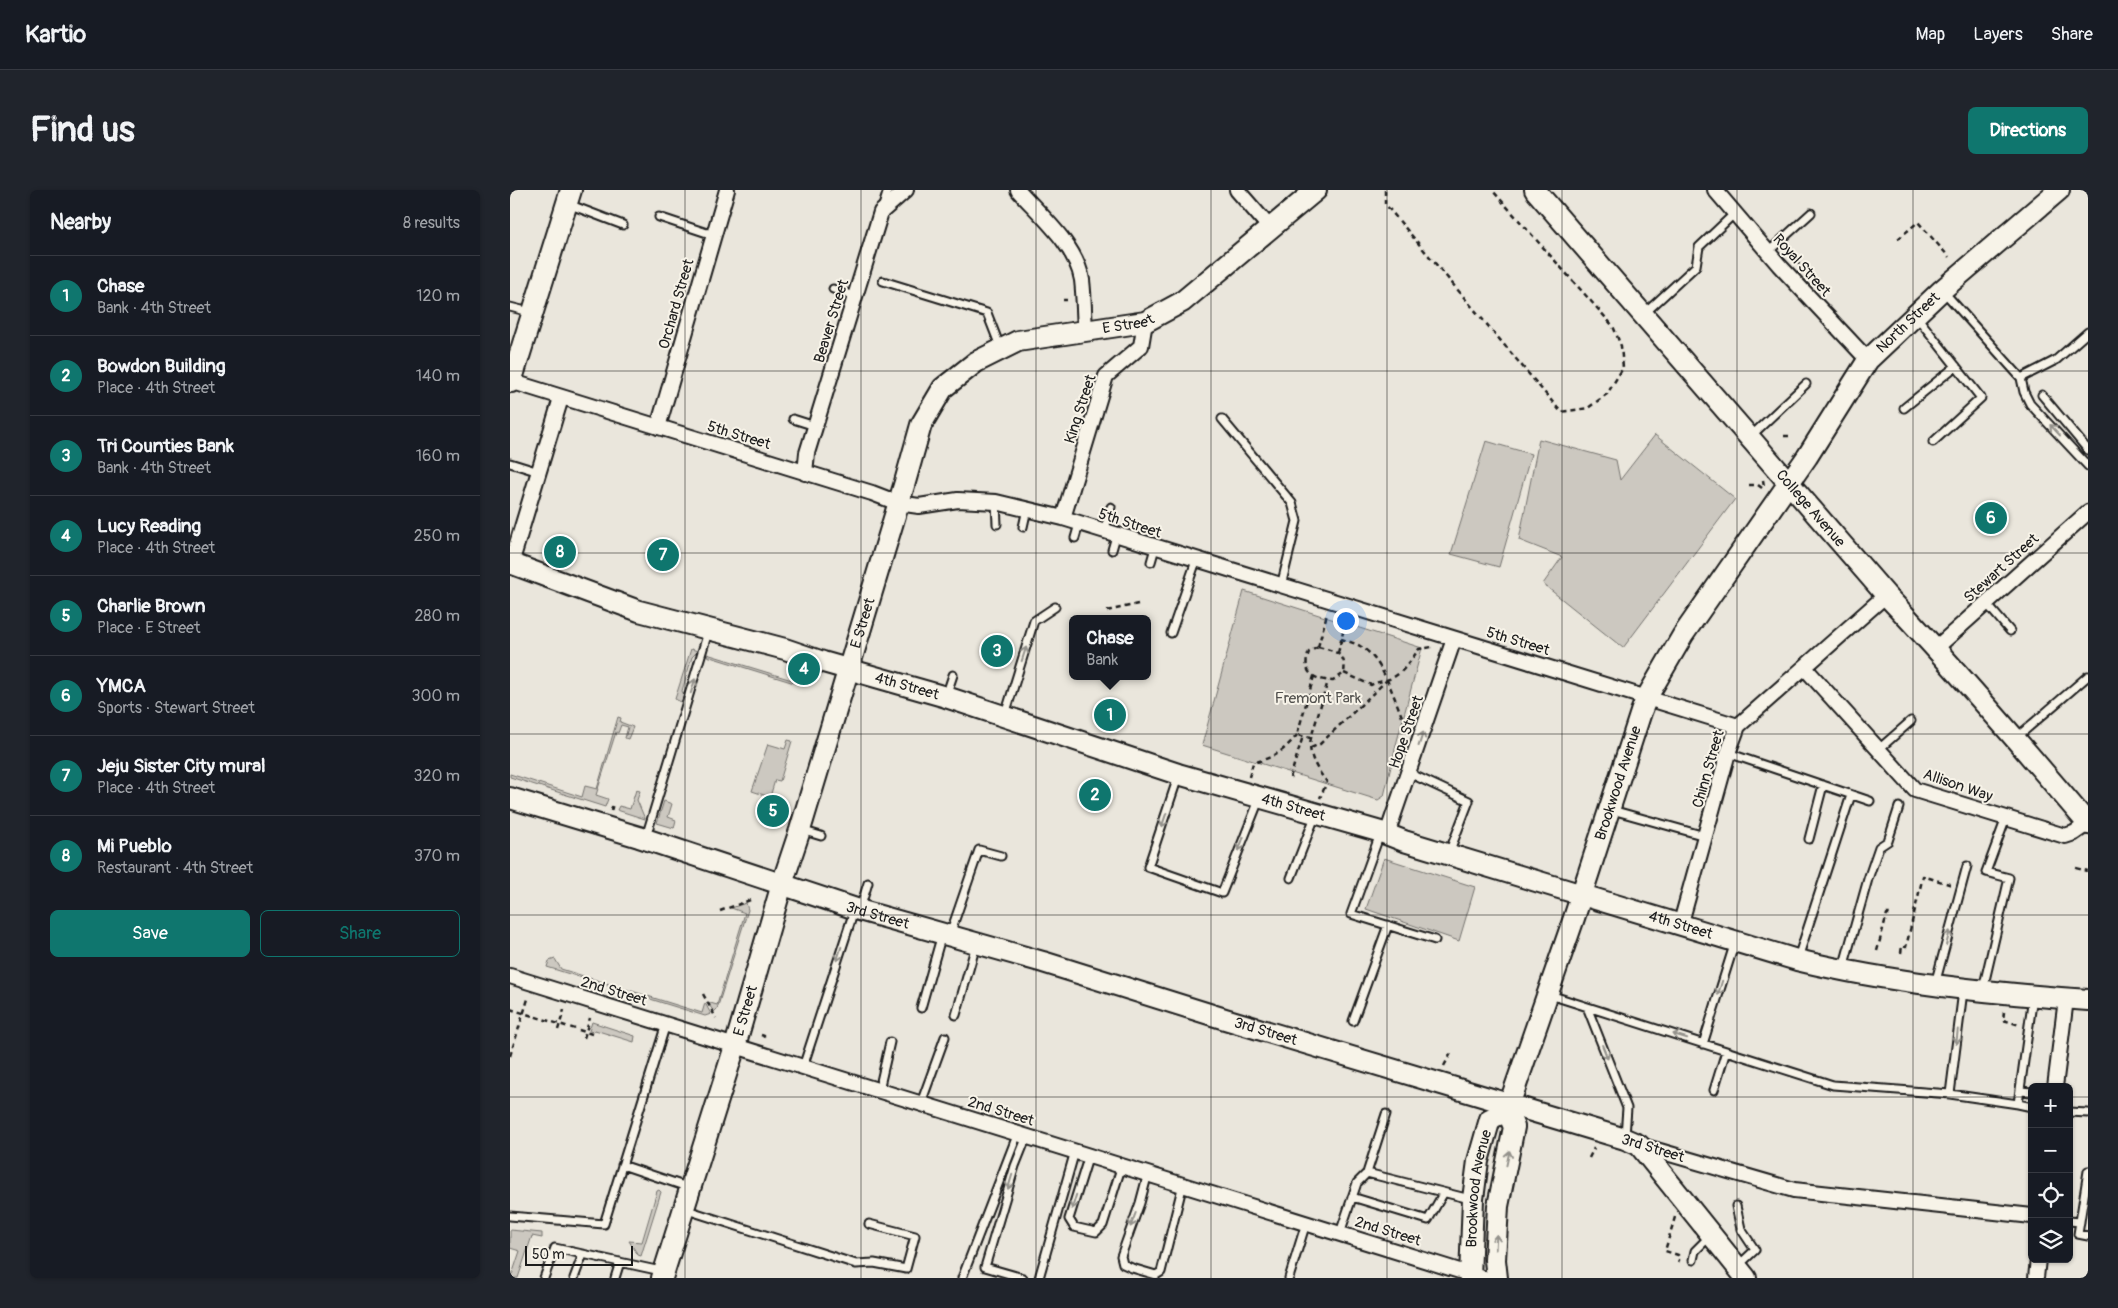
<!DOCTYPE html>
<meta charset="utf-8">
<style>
body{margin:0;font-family:Pangolin,sans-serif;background:#20242c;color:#f1f3f6}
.controls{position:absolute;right:15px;bottom:15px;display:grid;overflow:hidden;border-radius:8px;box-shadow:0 1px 4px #0004}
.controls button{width:45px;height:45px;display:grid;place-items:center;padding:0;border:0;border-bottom:1px solid #363941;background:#171b24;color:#f1f3f6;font:25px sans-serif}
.scale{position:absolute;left:15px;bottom:12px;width:108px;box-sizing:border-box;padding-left:5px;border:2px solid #1c1c1c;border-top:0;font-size:14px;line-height:18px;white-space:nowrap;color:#1c1c1c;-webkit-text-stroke:4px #f7f3e8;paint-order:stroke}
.you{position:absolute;left:835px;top:430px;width:18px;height:18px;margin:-12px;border:4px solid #fff;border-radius:50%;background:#1a73e8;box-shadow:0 0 0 8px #1a73e833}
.badge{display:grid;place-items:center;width:32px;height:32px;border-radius:50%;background:#0f766e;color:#fff;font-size:16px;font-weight:700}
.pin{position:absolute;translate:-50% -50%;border:2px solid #fff;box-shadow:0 1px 5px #0006}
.popup{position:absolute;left:559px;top:425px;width:82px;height:65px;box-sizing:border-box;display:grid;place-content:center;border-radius:8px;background:#171b24;filter:drop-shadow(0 1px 4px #0005);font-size:16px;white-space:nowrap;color:#9ea1a6}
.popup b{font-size:19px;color:#f1f3f6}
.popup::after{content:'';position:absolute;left:50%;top:100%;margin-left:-10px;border:10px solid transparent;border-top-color:#171b24}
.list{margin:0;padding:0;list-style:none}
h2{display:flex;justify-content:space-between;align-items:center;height:65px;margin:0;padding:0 20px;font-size:21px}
h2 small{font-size:16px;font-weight:400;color:#9ea1a6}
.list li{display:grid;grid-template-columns:32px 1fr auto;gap:15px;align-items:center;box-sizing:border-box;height:80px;padding:0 20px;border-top:1px solid #363941}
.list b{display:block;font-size:19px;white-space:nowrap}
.list p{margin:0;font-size:16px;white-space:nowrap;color:#9ea1a6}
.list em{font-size:16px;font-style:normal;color:#9ea1a6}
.actions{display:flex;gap:10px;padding:15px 20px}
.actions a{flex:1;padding:11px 0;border:1px solid #0f766e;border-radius:8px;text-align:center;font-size:18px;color:#0f766e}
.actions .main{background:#0f766e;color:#fff}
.icon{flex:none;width:28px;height:28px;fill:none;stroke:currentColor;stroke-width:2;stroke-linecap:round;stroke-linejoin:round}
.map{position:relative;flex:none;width:1578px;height:1088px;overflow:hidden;border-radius:8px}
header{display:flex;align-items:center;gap:30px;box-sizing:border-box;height:70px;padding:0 25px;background:#171b24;border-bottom:1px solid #363941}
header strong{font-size:24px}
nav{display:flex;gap:28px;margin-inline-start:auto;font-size:18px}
.intro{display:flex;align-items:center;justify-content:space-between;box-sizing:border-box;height:120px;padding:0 30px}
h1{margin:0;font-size:35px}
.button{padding:12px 22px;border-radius:8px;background:#0f766e;color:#fff;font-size:18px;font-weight:700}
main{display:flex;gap:30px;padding:0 30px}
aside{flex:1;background:#171b24;border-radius:8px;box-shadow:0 1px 4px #0004}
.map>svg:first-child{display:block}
.green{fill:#ccc8c0;stroke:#74726e}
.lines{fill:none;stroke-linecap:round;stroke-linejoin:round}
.lane-casing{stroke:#1c1c1c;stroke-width:11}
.street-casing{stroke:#1c1c1c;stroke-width:18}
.secondary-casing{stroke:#1c1c1c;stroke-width:24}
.path{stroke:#1c1c1c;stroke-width:2.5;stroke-dasharray:5 4;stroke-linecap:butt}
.lane{stroke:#f7f3e8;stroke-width:7}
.street{stroke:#f7f3e8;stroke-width:14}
.secondary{stroke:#f7f3e8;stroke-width:20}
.oneway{stroke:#94928c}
.grid{fill:none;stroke:#1c1c1c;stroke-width:1;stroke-opacity:0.55}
.labels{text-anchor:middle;stroke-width:4;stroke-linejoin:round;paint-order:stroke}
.street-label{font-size:15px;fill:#1c1c1c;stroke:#f7f3e8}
.park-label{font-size:15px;fill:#51504d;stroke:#f7f3e8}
</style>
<header>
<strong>Kartio</strong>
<nav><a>Map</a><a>Layers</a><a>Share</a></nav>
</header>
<div class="intro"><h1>Find us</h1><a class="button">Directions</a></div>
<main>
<aside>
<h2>Nearby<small>8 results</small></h2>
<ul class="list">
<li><span class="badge">1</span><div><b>Chase</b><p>Bank · 4th Street</p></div><em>120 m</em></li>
<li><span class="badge">2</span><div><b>Bowdon Building</b><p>Place · 4th Street</p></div><em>140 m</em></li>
<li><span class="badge">3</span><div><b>Tri Counties Bank</b><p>Bank · 4th Street</p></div><em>160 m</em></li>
<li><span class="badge">4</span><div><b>Lucy Reading</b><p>Place · 4th Street</p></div><em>250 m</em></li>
<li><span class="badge">5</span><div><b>Charlie Brown</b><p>Place · E Street</p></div><em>280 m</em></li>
<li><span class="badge">6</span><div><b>YMCA</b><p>Sports · Stewart Street</p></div><em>300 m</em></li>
<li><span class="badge">7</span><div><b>Jeju Sister City mural</b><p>Place · 4th Street</p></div><em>320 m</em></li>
<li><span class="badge">8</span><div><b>Mi Pueblo</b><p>Restaurant · 4th Street</p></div><em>370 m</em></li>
</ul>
<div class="actions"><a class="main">Save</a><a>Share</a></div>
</aside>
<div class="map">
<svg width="1578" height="1088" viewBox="0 0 1578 1088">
<rect width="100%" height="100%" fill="#eae6dc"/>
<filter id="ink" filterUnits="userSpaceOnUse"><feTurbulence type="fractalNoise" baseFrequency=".02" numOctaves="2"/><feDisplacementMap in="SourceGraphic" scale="10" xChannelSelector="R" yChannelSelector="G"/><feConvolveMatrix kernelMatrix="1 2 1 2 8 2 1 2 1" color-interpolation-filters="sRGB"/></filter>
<g filter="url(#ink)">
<path class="green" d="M1145,245L1225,309L1113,458L1033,394L1052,367L1009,350L1029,249L1106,270L1110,290Z
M976,251L1021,264L989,377L941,364Z
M734,401L912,458L887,551L874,606L868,610L692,555Z
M181,459L188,461L182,467L172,501L174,505L171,512L165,509Z
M197,464L295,494L294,496L197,466Z
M108,527L111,528L110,532L123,537L118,549L115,548L118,537L111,535L108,543L106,542L86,605L98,609L95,617L0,587V584L72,607L75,596L87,599Z
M278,550L282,551L270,591L265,590L260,607L242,601L258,554L275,559Z
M126,600L130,601L127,610L135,629L107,620L109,616L120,619Z
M154,611L162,614L158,627L166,630L164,638L147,633Z
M874,668L965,697L949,751L856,719Z
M236,713L238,720L207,819L204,822L197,812L207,815L235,723L221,718Z
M45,769L51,779L192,823L195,813L201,824L195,826L37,777L39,771Z
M82,832L125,846L124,852L85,840L84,842L79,841Z
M149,1000L151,1002L131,1066L128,1065L119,1051L132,1052L147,1001Z
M0,1040L32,1043V1048L22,1046L8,1088H1L10,1061L0,1058Z"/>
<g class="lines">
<defs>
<path id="lane" d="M58,14L113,35
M373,16L378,0
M149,27L203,45
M1258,62L1301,23
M373,91L477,123L491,159
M323,99L347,107
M1434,102L1511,188L1546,170L1578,142
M0,117L20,122
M1135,123L1186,76L1189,57L1225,23
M1407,127L1471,208L1423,252
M1511,188L1514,202L1520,214L1578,276
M1532,205L1578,260
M1394,218L1446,176
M283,229L305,236
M712,229L782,313L787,331L771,396
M1240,247L1296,194
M0,273L29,282
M486,312L487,334
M513,337L517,319
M594,342L601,317
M565,348L569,334
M602,360L606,346
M641,372L645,358
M1476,413L1500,441
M661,443L686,371
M436,506L443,485
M495,525L524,431L545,417
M1506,548L1578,486
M1369,559L1401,531
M1218,563L1360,611
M899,583L959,611L939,663
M668,587L638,677L712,703L749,610
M1102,620L1195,646
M291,640L311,646
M870,644L841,724L925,750
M136,647L198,442
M1299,649L1313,595
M781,688L806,624
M350,719L358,693
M440,744L469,660L491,666
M1288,768L1341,605
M1333,778L1358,689L1369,657L1378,651L1389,617
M1425,794L1457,676
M1473,799L1499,688L1476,682L1496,628
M1040,805L1323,895L1440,904L1508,914L1523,806
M1077,817L1117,918L1115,946
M411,818L432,744
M446,825L466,755
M843,831L878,735
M1193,854L1225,752
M293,877L344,721
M369,900L380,852
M1204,900L1216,861
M1511,901L1522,902
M1440,904L1453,801
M411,913L435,847
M1508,914L1522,917
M1559,922L1578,923
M579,965L559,1029L564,1037L586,1042L593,1035L612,975
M112,975L180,998
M1578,981L1568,1044L1578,1046
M638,983L630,1013L611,1066L613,1074L622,1078L646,1085L651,1082L673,994
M857,983L960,1009
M842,1007L918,1030L933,1004
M1226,1016L1231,1039L1245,1060L1229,1075
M174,1019L346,1074L364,1073L396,1079L405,1046L359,1034
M0,1026L94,1034L156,834
M1559,1031L1570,1032
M830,1043L847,993L857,983L876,924
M1183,1070L1185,1061L1200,1046
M34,1088L45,1058L151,1081
M64,1088L73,1064
M105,1088L110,1072
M452,1088L508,943
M513,1088L475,1077L505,976L517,946
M529,1088L565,961
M779,1088L796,1033"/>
<path id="street" d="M508,0C531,26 566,55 572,90C574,107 574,124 575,140
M727,0L761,39
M1205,0L1269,75L1358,170
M0,191L362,303L388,313L409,316L448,310L486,312L553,328L1228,536
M148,237L217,0
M295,283L297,263L371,22L396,0
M553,328L596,186L631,156L635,132
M0,377L51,208
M1426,458L1578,322
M1295,478L1405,600L1555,646L1564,643L1577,634
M877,644L944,449
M1170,736L1218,563L1228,536L1376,405
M0,786L972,1088
M1545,897L1556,809
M1129,955L1284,1000L1522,1026
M1526,1088L1528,1069"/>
<g id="secondary">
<path id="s1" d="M1025,0L1376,405C1446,479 1512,556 1578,634"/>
<path d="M1,192L61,0"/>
<path id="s2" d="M0,373L129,421L275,459L313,472L436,507L668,584L871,642L894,651L1287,770C1382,793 1481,803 1578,810"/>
<path id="s3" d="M0,608L129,647L349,720L533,772L715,829L1115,949L1129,955L1236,1088"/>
<path id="s4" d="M152,1088L225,856L272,694L290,640L395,292L411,235L433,198L466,172L508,151L635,132L672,112L806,0"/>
<path id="s5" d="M960,1088L963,1009L968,971L980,929L997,921L1064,728L1131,522L1137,507L1173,445L1297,267L1358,170L1432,100L1549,0"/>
<path d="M987,1088L985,1070L988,1016L1004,937L997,921"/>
</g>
</defs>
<use href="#lane" class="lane-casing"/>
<use href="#street" class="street-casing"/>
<use href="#secondary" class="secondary-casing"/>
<path class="path" d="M875,0V14L1051,222L1078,218L1097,204L1113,178L1111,156L1103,136L982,0
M1388,49L1408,32L1439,67
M1287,70L1289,75
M553,110H557
M1274,246H1281
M1239,295H1248L1252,298L1254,296L1253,290
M597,421L628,414
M831,449C837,451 845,453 850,456C873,468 885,511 895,534L899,535
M808,457C825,461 837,463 834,483L823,491C803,490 791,482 799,462Z
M808,457L817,424
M828,463L836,430
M834,483L861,495C866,492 870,492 876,490C892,486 900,471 909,459L922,457
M804,486L787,545L801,548L818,491
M801,548C797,564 807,580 817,592L810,608
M801,558L810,554L876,491
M739,587L743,573C764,567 773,562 787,545
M780,588L793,546
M257,614L272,619
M101,621L103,614
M1566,678L1578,681
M210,721L243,709
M1367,761L1377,724H1380
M1391,763L1392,756L1396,757L1413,686L1442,695
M193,804L206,828
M0,819L82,844
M1494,822L1493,830L1510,835
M48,840L54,820
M251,845L254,846L253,848
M74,848L80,828
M0,866L18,809
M934,876L941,863
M1079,968L1084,958
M1165,1027L1155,1061L1168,1065L1170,1068L1168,1072"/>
<use href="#lane" class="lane"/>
<use href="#street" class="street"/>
<use href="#secondary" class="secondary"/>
</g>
<defs><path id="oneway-shaft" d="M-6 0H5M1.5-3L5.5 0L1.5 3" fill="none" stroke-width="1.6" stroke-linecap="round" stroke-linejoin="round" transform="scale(1.25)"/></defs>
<g class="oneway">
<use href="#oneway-shaft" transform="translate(1545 240) rotate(-133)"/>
<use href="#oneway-shaft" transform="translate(514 464) rotate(-72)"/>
<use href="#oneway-shaft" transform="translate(183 496) rotate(-73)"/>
<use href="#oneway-shaft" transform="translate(911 549) rotate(-71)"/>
<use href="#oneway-shaft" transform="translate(654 630) rotate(109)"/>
<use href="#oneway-shaft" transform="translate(731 654) rotate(111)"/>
<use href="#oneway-shaft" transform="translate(1438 748) rotate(-75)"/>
<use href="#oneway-shaft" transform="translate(329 764) rotate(108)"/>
<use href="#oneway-shaft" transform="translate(1210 798) rotate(107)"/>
<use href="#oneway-shaft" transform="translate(1170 846) rotate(-163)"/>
<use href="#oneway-shaft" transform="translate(1447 847) rotate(96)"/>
<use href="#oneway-shaft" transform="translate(1095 862) rotate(68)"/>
<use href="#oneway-shaft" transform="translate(998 968) rotate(-78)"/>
<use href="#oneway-shaft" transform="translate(500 992) rotate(107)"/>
<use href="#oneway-shaft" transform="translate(564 1012) rotate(107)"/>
<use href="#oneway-shaft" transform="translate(623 1030) rotate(111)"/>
<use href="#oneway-shaft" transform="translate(986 1052) rotate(-87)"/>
</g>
</g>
<path class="grid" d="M175,0V1088M351,0V1088M526,0V1088M701,0V1088M877,0V1088M1052,0V1088M1227,0V1088M1403,0V1088M0,181H1578M0,363H1578M0,544H1578M0,725H1578M0,907H1522M1559,907H1578"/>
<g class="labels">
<g class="street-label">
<text transform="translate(1292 75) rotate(48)" y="5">Royal Street</text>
<text transform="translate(166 114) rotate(-74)" y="5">Orchard Street</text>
<text transform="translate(321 131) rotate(-73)" y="5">Beaver Street</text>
<text dy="5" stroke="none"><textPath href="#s4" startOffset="1135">E Street</textPath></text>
<text dy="5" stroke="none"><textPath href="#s5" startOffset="1075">North Street</textPath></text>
<text transform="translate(570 219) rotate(-72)" y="5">King Street</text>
<text transform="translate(229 245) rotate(17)" y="5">5th Street</text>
<text dy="5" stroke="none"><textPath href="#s1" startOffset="421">College Avenue</textPath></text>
<text transform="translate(620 333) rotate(18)" y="5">5th Street</text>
<text transform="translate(1491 378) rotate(-42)" y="5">Stewart Street</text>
<text dy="5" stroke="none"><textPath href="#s4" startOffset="685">E Street</textPath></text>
<text transform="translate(1008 451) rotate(17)" y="5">5th Street</text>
<text dy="5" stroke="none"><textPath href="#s2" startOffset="416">4th Street</textPath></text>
<text transform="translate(896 542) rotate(-71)" y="5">Hope Street</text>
<text transform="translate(1198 579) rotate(-74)" y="5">Chinn Street</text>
<text dy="5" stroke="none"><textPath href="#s5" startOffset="526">Brookwood Avenue</textPath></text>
<text transform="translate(1448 595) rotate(19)" y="5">Allison Way</text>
<text dy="5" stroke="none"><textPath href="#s2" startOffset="821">4th Street</textPath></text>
<text dy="5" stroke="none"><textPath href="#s3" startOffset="386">3rd Street</textPath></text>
<text dy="5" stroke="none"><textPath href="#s2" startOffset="1226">4th Street</textPath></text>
<text transform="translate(104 801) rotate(17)" y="5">2nd Street</text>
<text dy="5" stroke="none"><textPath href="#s4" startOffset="280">E Street</textPath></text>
<text dy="5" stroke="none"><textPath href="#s3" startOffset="791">3rd Street</textPath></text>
<text transform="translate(491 921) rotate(17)" y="5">2nd Street</text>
<text transform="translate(1143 958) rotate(17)" y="5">3rd Street</text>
<text dy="5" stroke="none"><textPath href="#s5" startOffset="90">Brookwood Avenue</textPath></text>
<text transform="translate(878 1041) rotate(17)" y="5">2nd Street</text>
</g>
<g class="park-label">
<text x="808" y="513">Fremont Park</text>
</g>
</g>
</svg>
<div class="controls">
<button>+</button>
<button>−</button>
<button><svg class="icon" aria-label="locate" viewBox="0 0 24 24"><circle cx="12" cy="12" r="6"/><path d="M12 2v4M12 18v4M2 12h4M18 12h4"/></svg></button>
<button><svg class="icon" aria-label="layers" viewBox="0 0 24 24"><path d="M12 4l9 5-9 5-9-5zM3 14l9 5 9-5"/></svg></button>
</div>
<div class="scale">50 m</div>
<div class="you"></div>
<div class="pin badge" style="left:600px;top:525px">1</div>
<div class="popup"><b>Chase</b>Bank</div>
<div class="pin badge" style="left:585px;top:605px">2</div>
<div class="pin badge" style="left:487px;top:461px">3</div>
<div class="pin badge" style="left:294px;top:479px">4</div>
<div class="pin badge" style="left:263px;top:621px">5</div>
<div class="pin badge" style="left:1481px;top:328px">6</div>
<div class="pin badge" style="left:153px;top:365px">7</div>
<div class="pin badge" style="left:50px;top:362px">8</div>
</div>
</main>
